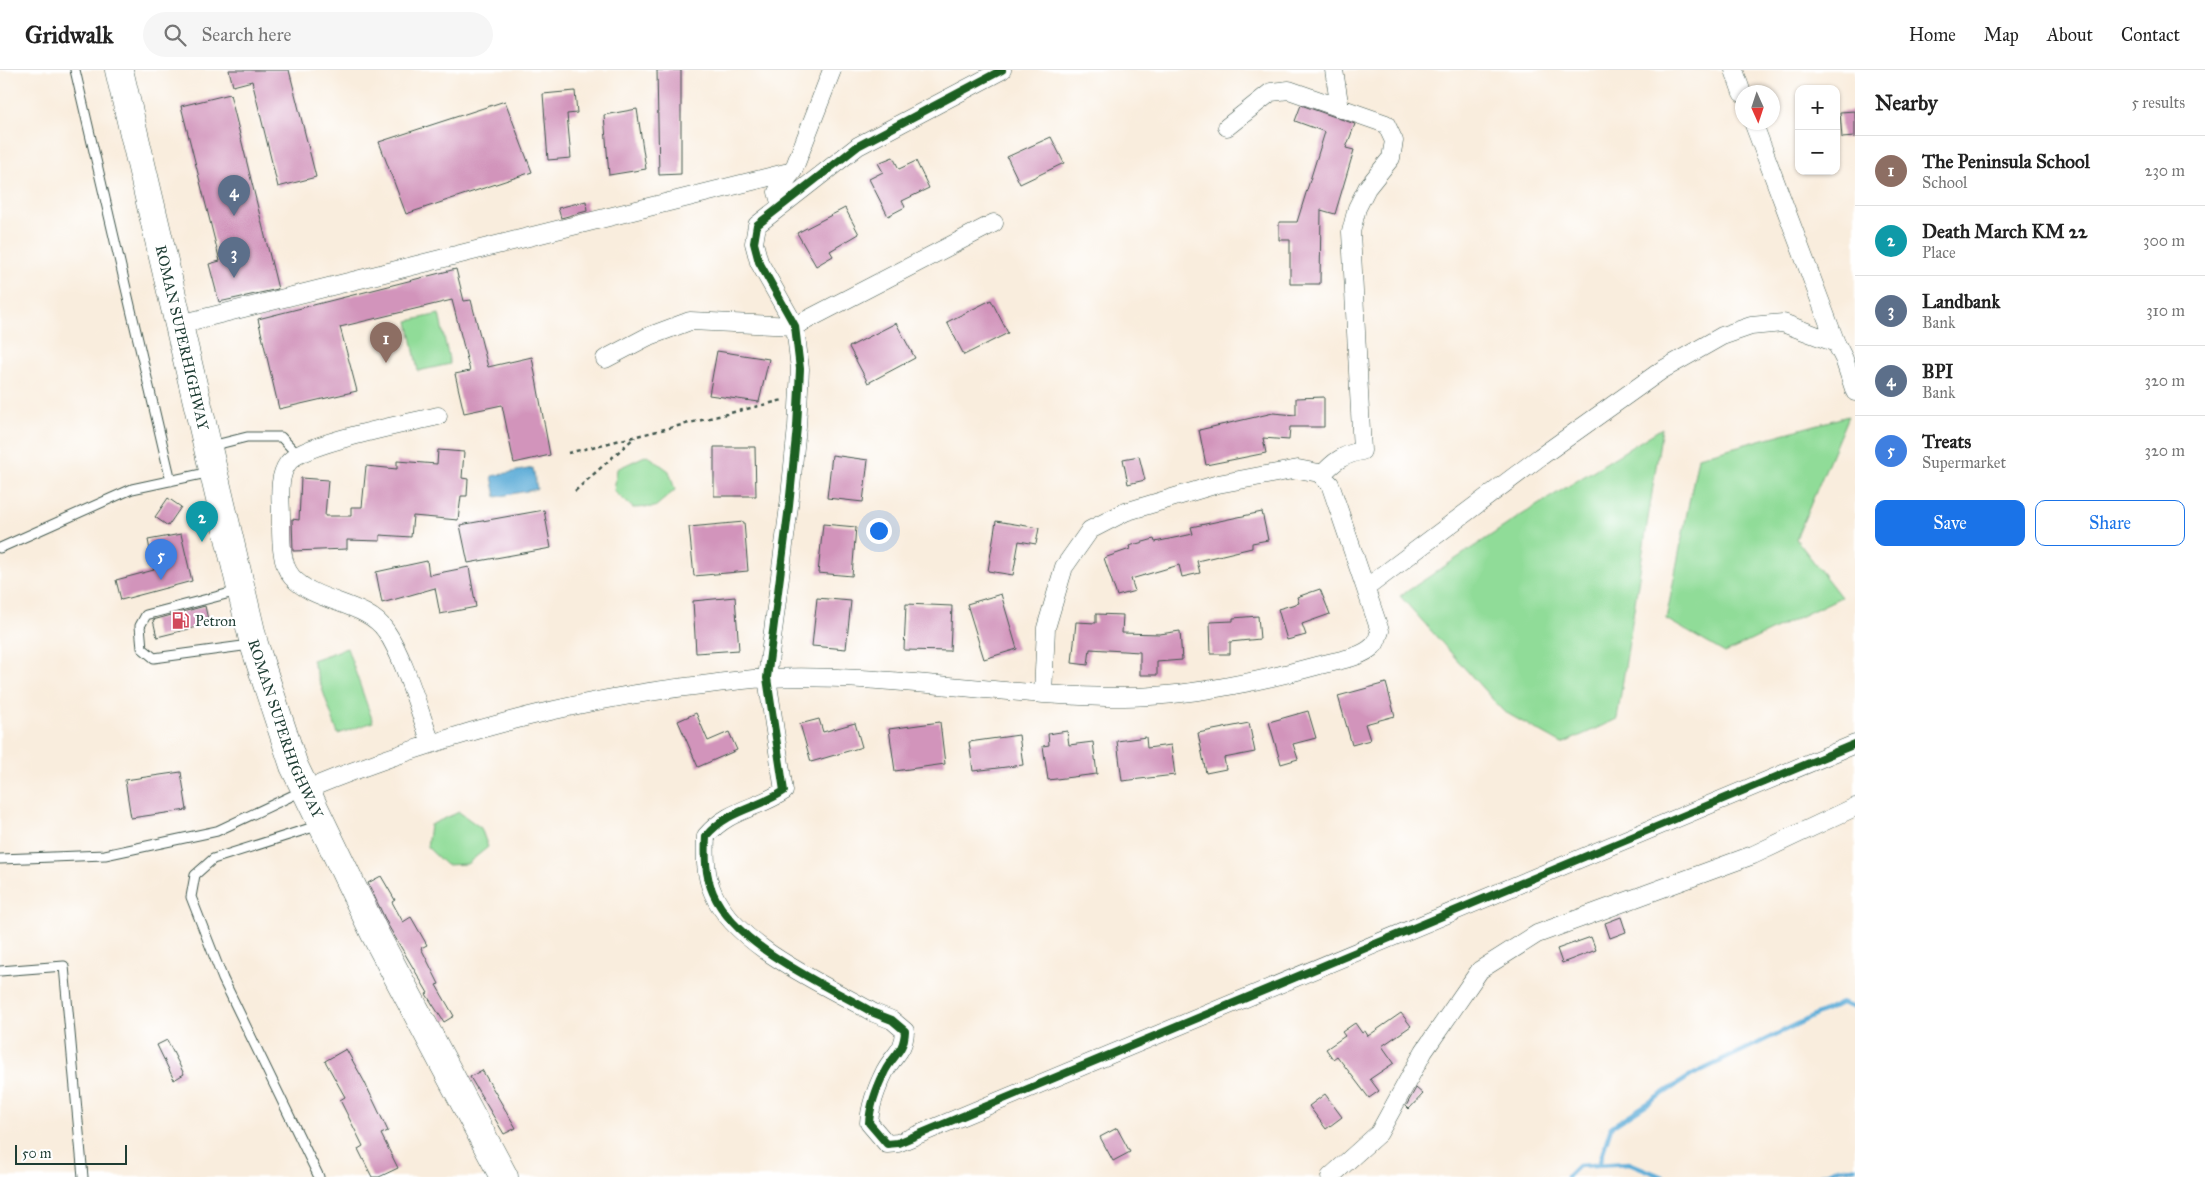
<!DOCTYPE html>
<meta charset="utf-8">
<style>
body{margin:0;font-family:"IM FELL Great Primer",serif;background:#f6f6f6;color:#222}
.controls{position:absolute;right:15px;top:15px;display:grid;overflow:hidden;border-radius:10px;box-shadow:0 1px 4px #0004}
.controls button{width:45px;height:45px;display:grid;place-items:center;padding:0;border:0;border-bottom:1px solid #e0e0e0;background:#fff;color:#222;font:25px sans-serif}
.compass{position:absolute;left:1735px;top:15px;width:45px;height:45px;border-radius:50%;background:#fff;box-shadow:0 1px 4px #0004;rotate:177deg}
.scale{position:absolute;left:15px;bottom:12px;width:112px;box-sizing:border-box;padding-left:5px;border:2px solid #1f3d34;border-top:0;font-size:14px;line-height:18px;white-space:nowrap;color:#1f3d34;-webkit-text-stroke:4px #fff;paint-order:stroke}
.you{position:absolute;left:878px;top:460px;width:18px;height:18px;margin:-12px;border:4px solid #fff;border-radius:50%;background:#1a73e8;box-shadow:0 0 0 8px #1a73e833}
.badge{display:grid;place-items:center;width:32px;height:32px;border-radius:50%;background:#1a73e8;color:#fff;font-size:16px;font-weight:700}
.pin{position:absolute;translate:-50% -41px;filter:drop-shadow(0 1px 2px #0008)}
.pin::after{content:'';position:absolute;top:26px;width:18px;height:15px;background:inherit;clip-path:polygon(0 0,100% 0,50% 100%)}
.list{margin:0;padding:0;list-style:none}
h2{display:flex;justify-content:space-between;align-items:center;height:65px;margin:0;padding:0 20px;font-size:21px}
h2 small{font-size:16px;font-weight:400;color:#767676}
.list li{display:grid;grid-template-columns:32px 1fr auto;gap:15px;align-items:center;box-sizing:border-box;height:70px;padding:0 20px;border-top:1px solid #e0e0e0}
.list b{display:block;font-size:19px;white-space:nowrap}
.list p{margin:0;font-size:16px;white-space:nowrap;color:#767676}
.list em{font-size:16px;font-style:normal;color:#767676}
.actions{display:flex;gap:10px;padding:15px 20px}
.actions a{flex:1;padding:11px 0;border:1px solid #1a73e8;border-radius:10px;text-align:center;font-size:18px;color:#1a73e8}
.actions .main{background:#1a73e8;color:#fff}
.icon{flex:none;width:28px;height:28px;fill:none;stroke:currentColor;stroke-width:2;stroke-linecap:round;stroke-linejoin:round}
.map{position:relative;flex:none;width:1855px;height:1107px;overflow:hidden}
header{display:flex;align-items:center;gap:30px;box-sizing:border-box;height:70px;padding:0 25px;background:#fff;border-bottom:1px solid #e0e0e0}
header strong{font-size:24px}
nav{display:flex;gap:28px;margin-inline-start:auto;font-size:18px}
.search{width:350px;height:45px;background:#f6f6f6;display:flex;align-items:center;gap:12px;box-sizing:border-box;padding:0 18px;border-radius:28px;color:#767676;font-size:19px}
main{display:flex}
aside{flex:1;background:#fff}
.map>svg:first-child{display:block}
.green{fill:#90dc98;stroke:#588c66}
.water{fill:#5fadd8;stroke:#3f7586}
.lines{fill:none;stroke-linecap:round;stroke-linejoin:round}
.stream{stroke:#5fadd8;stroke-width:4.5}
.building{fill:#d294bb}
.lane-casing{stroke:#40574d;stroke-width:11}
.street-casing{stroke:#40574d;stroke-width:19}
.primary-casing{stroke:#40574d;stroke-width:29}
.path{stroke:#40574d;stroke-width:2.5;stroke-dasharray:4 4;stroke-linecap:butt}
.lane{stroke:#fff;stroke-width:9}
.street{stroke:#fff;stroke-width:18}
.primary{stroke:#fff;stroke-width:28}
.cycleway-casing{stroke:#fff;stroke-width:11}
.cycleway{stroke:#1b5e20;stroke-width:8}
.labels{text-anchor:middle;stroke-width:4.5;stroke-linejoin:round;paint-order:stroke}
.street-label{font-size:15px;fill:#1f3d34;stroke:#fff}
.poi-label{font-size:15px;fill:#1f3d34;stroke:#fff;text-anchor:start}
</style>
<header>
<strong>Gridwalk</strong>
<div class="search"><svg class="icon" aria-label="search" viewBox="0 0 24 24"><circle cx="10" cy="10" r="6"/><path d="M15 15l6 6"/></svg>Search here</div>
<nav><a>Home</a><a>Map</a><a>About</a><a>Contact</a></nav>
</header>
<main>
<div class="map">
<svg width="1855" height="1107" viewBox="0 0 1855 1107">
<rect width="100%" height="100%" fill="#fff"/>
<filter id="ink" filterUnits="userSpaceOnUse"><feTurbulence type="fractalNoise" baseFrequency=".02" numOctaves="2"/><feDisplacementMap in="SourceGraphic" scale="10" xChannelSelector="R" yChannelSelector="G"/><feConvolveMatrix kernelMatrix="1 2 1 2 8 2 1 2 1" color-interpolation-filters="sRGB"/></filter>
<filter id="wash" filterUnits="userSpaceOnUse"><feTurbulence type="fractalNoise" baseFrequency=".0096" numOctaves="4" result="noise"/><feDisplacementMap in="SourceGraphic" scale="20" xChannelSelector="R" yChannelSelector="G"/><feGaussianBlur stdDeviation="1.12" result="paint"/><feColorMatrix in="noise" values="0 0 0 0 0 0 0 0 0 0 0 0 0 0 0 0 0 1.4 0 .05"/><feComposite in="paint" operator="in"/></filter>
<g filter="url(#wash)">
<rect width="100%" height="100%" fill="#f9eddd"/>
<path class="green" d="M439,244L450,294L418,301L408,251Z
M1848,346L1796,469L1841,527L1725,583L1666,549L1698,387Z
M1662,358L1617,649L1562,674L1503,641L1400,526L1520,446Z
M647,385L669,401L675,420L655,437L633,438L614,421L617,399Z
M347,578L373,652L338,664L312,590Z
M459,742L481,758L488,777L467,794L446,795L427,777L430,755Z"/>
<path class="water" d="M533,398L537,419L496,427L492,406Z"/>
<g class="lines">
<path class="stream" d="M1599,1094L1611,1057L1692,1005L1841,933L1855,938
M1567,1107L1578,1096L1629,1093L1663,1107
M1817,1107L1835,1099L1855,1098"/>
</g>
<g id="blocks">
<path class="building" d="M229,0H289L316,107L278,117L252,11L233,16Z
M657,0H681V104L659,105Z
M575,21L577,43L567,44L571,88L548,90L543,24Z
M230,24L278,219L219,232L209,194L220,191L181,36Z
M505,31L532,102L406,144L379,72Z
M1301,35L1355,54L1346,78L1354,80L1335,144L1321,140L1320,214H1290V170H1279V152H1297L1325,62L1295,51Z
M637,39L646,99L609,105L604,45Z
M1855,41V67L1842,68L1840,42Z
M1051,67L1064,93L1020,114L1007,87Z
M893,87L899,99L916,91L929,118L902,131L905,137L888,146L869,109L883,102L878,93Z
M586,131L587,141L561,148L558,138Z
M845,138L859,164L830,181L833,186L816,196L797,163Z
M456,199L464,231L471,230L488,297L532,287L550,385L514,393L502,335L464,343L455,304L470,301L452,230L340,257L357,321L279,339L258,249Z
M991,230L1008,263L964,285L947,252Z
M896,253L915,288L868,313L849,277Z
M717,281L769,289L759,332L709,325Z
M1324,327V357H1290L1289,370L1263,368L1266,383L1206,395L1199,360L1273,343L1296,345V328Z
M714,377H755L756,426H714Z
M438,380L464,382L462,408L468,409L467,426H461L458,450L413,446L411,467L380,465V471L347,470V479L293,481L292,449L299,450L301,408L328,410L325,446H351V437H362L366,396L397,399V391L437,394Z
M832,385L868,390L863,432L827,428Z
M1139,386L1145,410L1128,414L1123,389Z
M168,428L181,437L168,456L155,447Z
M544,440L551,478L468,493L460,455Z
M1262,442L1268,470L1252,473V478L1197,491L1200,503L1182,507L1179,495L1131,509L1135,521L1117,526L1104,488L1130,479L1129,476L1154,469L1155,472L1193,464L1191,457Z
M996,451L1039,458L1036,474L1019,471L1013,505L988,501Z
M744,452L748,501L694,506L689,457Z
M823,454L856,457L852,506L818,503Z
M181,464L192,511L121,530L116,510L154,500L148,470Z
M427,491L429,505L469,497L476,537L440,544L435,518L382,533L376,502Z
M1320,519L1330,544L1302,554L1306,565L1287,570L1278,539L1299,533L1297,527Z
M1001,524L1017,579L984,589L967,534Z
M735,527L739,580L696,583L693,531Z
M817,528L851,531L846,579L812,576Z
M906,534L952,536L950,581L904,580Z
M205,536L209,554L157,567L153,550Z
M1096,544L1123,545L1122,563L1160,564L1180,561L1182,590L1157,592V605H1140V582L1090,579L1088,595L1072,593L1076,552L1096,553Z
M1258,546L1260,569L1230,572V584H1211L1210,552L1233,551V548Z
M1386,613L1395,646L1365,654L1370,670L1352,675L1338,626Z
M1308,641L1316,668L1293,674L1298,689L1281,694L1269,652Z
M696,643L708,671L729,662L737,680L698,697L678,651Z
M819,649L823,662L855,653L862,677L811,692L800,654Z
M940,652L945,694L895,701L889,659Z
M1249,653L1255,682L1224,688L1226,699L1206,703L1198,663Z
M1067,661L1069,675L1093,672L1097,704L1048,710L1043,676L1049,675L1048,664Z
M1019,665L1023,695L973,701L969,672Z
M1146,667L1147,678L1171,675L1175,705L1122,711L1117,671Z
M181,702L187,740L131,748L125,710Z
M381,806L395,830L392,832L403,852L411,847L427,875L421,878L439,914L436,915L454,946L444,952L426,924L428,923L389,857L368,813Z
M1621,847L1626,862L1610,868L1605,853Z
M1591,867L1596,880L1562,893L1557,879Z
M1401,943L1411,956L1382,976L1394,993L1370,1009L1379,1021L1369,1028L1337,986L1333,989L1326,979L1345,966L1342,962L1355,953L1362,963L1365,961L1368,966Z
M167,970L184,1004L174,1010L157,975Z
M346,979L364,1011L388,1061L381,1064L398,1098L379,1107H372L358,1079L363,1076L340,1030L345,1027L325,991Z
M482,1000L516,1058L504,1064L470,1007Z
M1416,1018L1423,1024L1409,1039L1406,1036Z
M1325,1024L1342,1047L1326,1059L1309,1036Z
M1117,1058L1130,1082L1113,1091L1100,1067Z"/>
</g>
</g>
<g filter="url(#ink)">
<use href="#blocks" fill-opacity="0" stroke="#40574d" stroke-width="1"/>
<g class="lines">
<defs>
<path id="lane" d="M75,0L171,411
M211,376L247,367H281L297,384
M0,478L132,419L211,402
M238,521L146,545L140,556L142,578L154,588L250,575
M0,789L105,785L217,761L302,721
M0,901L64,896L83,1107
M319,1107L223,909L191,827L195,805L213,789L320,755"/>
<path id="street" d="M1002,0L858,76L757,155L754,173L759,192L795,256L800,299L797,357L789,436L767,608L784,721C757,739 729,739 706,766C705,785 705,805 713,823C736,877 824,914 874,943L892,950L905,961C904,982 894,984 885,1001C877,1017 870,1035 869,1053L887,1074L898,1073L1855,674
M1334,0L1340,39
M1734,0L1742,23
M1753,52L1836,273
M1227,57L1271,22L1289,20L1386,54L1394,71L1391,88L1367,118L1357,138L1351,162L1362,381C1344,384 1333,392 1322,405
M781,136L777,122L793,101
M180,254L793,101L832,0
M605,289L647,267L690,251L795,256L994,153
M1366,518L1540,387L1662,300L1722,266L1751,256L1783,253L1836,273L1844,289L1855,322
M431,673C419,641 404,587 386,561C367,532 315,533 292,507C280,494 281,465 281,448C281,431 277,408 288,393C302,373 409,353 438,346
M305,720C432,668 565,630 702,615C724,612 746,609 768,608C887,603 1005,627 1124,627C1184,627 1258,612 1316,596C1333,591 1360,589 1373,576C1377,573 1378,566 1380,561L1330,414L1319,403L1298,399L1218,414L1125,442L1090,460L1064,497L1046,558L1043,623
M1330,1107L1379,1063L1424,981L1480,900L1537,864L1753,785L1855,737"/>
<g id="primary">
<path id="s1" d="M119,0L254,574L294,696L375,864L504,1107"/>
</g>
</defs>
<use href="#lane" class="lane-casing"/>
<use href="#street" class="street-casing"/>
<use href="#primary" class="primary-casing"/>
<path class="path" d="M568,383L783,330
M575,421L635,367"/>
<use href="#lane" class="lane"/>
<use href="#street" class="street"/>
<use href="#primary" class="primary"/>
<defs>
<path id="cycleway" d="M1002,0L858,76L757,155L754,173L759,192L795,256L800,299L797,357L789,436L767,608L784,721C757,739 729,739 706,766C705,785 705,805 713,823C736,877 824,914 874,943L892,950L905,961C904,982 894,984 885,1001C877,1017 870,1035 869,1053L887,1074L898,1073L1855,674"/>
</defs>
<use href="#cycleway" class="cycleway-casing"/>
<use href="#cycleway" class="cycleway"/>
</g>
</g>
<defs>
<symbol id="fuel-bare" viewBox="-9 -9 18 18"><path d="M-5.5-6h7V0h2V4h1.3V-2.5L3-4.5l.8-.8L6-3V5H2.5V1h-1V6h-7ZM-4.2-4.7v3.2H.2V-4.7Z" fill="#d1495b" stroke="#fff" stroke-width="2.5" paint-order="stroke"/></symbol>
</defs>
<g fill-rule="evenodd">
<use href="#fuel-bare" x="168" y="538" width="25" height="25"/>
</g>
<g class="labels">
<g class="street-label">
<text dy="5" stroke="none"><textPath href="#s1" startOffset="275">ROMAN SUPERHIGHWAY</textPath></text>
<text dy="5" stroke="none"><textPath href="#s1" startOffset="680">ROMAN SUPERHIGHWAY</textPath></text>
</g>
<g class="poi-label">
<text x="195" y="556">Petron</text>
</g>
</g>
</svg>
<div class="controls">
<button>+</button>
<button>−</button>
</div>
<svg class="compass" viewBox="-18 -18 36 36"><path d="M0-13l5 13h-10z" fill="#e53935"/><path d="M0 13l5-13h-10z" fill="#767676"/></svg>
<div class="scale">50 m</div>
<div class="you"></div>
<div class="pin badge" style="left:386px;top:293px;background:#8d6e63">1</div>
<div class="pin badge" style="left:202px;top:472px;background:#0f9aa8">2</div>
<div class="pin badge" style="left:234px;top:208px;background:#5c6f8a">3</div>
<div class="pin badge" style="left:234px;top:146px;background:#5c6f8a">4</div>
<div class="pin badge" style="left:161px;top:510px;background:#3f7fe0">5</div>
</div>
<aside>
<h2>Nearby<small>5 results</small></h2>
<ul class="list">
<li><span class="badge" style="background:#8d6e63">1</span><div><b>The Peninsula School</b><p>School</p></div><em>230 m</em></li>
<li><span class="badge" style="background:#0f9aa8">2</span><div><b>Death March KM 22</b><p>Place</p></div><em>300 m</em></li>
<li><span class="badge" style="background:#5c6f8a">3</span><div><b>Landbank</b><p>Bank</p></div><em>310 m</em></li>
<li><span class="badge" style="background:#5c6f8a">4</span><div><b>BPI</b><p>Bank</p></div><em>320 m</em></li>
<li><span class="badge" style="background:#3f7fe0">5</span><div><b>Treats</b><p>Supermarket</p></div><em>320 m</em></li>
</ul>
<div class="actions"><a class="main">Save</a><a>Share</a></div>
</aside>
</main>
